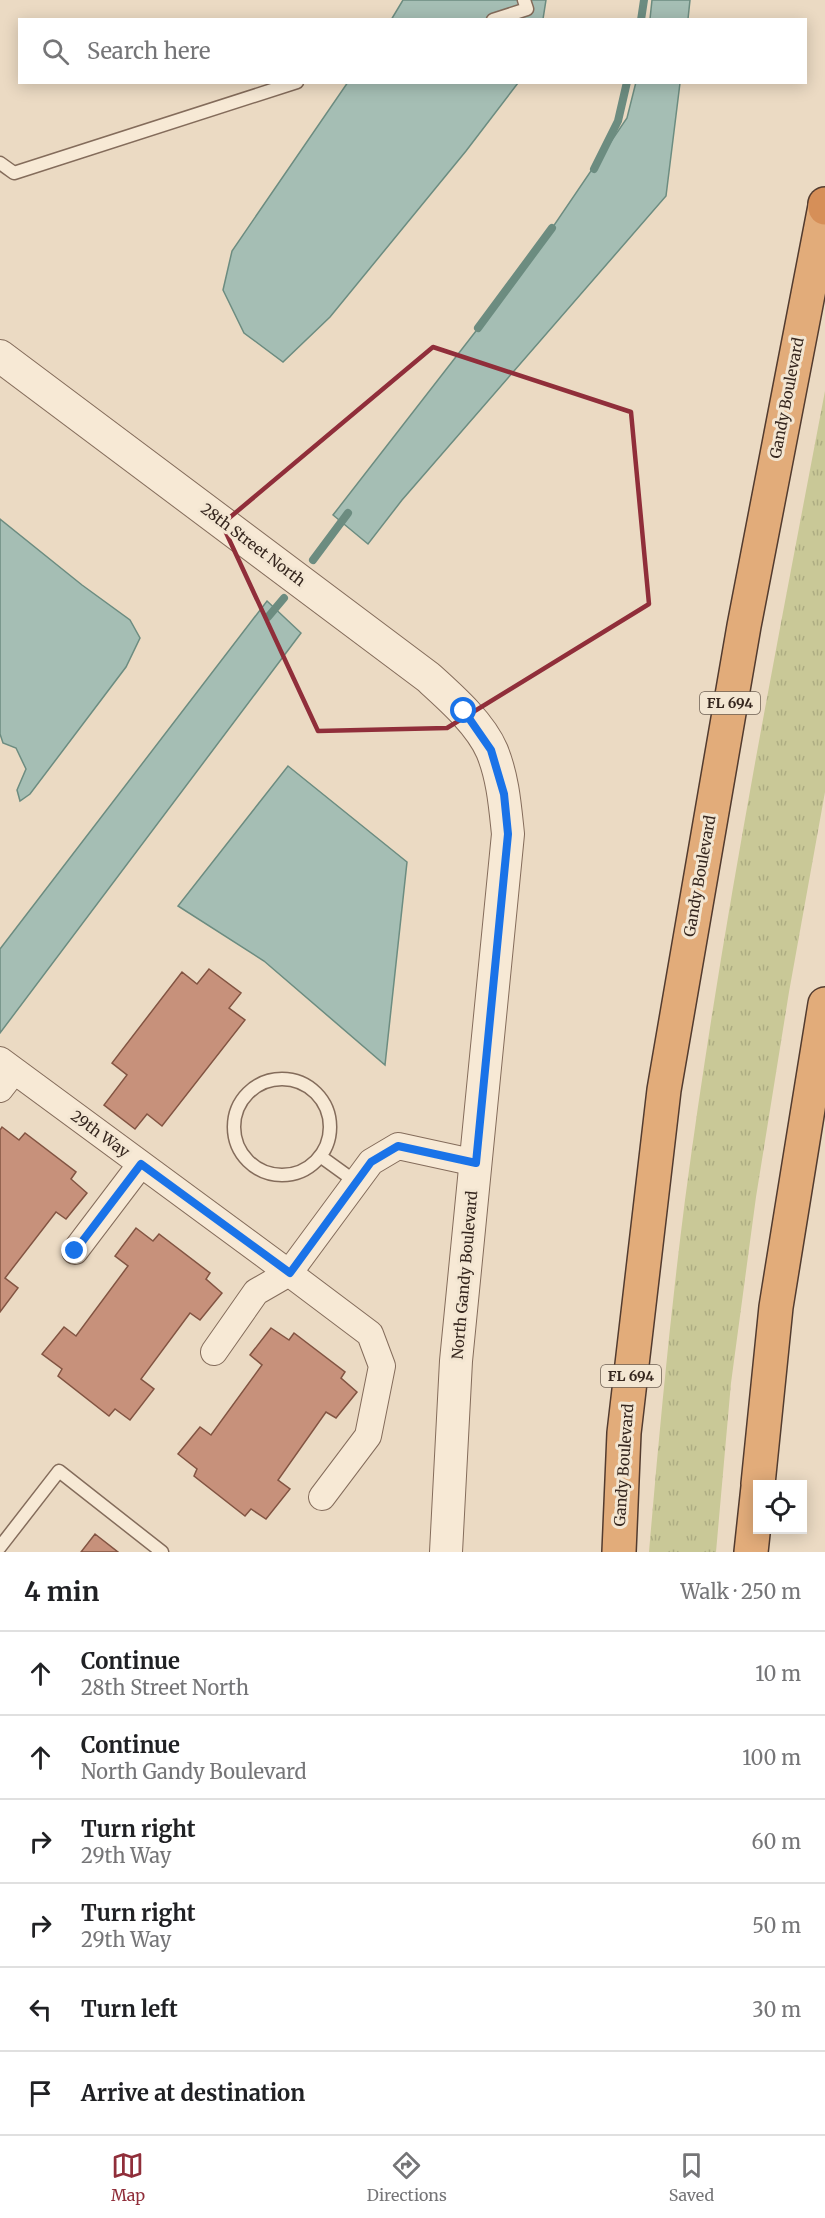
<!DOCTYPE html>
<meta charset="utf-8">
<style>
body{margin:0;font-family:Merriweather,serif;background:#f6f6f6;color:#202124}
.controls{position:absolute;right:18px;bottom:18px;display:grid;overflow:hidden;border-radius:0px;box-shadow:0 3px 15px #0003}
.controls button{width:54px;height:54px;display:grid;place-items:center;padding:0;border:0;border-bottom:2px solid #e0e0e0;background:#fff;color:#202124;font:30px sans-serif}
.stop{position:absolute;width:18px;height:18px;margin:-14px;border:4px solid #1a73e8;border-radius:50%;background:#fff}
.stop.end{background:#1a73e8;border-color:#fff;box-shadow:0 2px 6px #0008}
.list{margin:0;padding:0;list-style:none}
h2{display:flex;justify-content:space-between;align-items:center;height:78px;margin:0;padding:0 24px;font-size:26px}
h2 small{font-size:20px;font-weight:400;color:#757577}
.list li{display:grid;grid-template-columns:39px 1fr auto;gap:18px;align-items:center;box-sizing:border-box;height:84px;padding:0 24px;border-top:2px solid #e0e0e0}
.list b{display:block;font-size:22px;white-space:nowrap}
.list p{margin:0;font-size:20px;white-space:nowrap;color:#757577}
.list em{font-size:20px;font-style:normal;color:#757577}
.icon{flex:none;width:33px;height:33px;fill:none;stroke:currentColor;stroke-width:2;stroke-linecap:round;stroke-linejoin:round}
.map{position:relative;flex:none;width:825px;height:1552px;overflow:hidden}
.search{position:absolute;background:#fff;box-shadow:0 3px 15px #0003;left:18px;right:18px;top:18px;height:66px;display:flex;align-items:center;gap:15px;box-sizing:border-box;padding:0 21px;border-radius:0px;color:#757577;font-size:22px}
.sheet{height:582px;background:#fff}
nav{display:flex;justify-content:space-around;align-items:center;box-sizing:border-box;height:84px;border-top:2px solid #e0e0e0;background:#fff;font-size:16px;color:#757577}
nav a{display:grid;justify-items:center;gap:3px}
nav .on{color:#902e3a}
.map>svg:first-child{display:block}
.grass{fill:url(#grass-tufts)}
.water{fill:#a5beb4;stroke:#6c8c80;stroke-width:1.5}
.lines{fill:none;stroke-linecap:round;stroke-linejoin:round}
.stream{stroke:#6c8c80;stroke-width:8}
.building{fill:#c7917b;stroke:#825442;stroke-width:1.5}
.service-casing{stroke:#846c5b;stroke-width:15}
.minor-casing{stroke:#846c5b;stroke-width:28}
.tertiary-casing{stroke:#846c5b;stroke-width:34}
.trunk-casing{stroke:#523b2f;stroke-width:36}
.motorway-casing{stroke:#523b2f;stroke-width:36}
.service{stroke:#f7e9d5;stroke-width:12}
.minor{stroke:#f7e9d5;stroke-width:26}
.tertiary{stroke:#f7e9d5;stroke-width:32}
.trunk{stroke:#e2ac7a;stroke-width:33}
.motorway{stroke:#d68f58;stroke-width:33}
.route{stroke:#1a73e8;stroke-width:8}
.marked{fill:none;stroke:#902e3a;stroke-width:4.5;stroke-linejoin:round}
.labels{text-anchor:middle;stroke-width:6;stroke-linejoin:round;paint-order:stroke}
.shield{fill:#f3e6d2;stroke:#6e6054;stroke-width:1.5}
.shield-label{font-size:14px;font-weight:bold;fill:#35261e}
.street-label{font-size:15px;fill:#35261e;stroke:#f3e6d2}
</style>
<div class="map">
<svg width="825" height="1552" viewBox="0 0 825 1552">
<defs>
<pattern id="grass-tufts" width="24" height="20" patternUnits="userSpaceOnUse" patternTransform="scale(1.5)"><rect width="24" height="20" fill="#c9c897"/><path d="M3 7l-1-3M5 7V3M7 7l1-3M15 17l-1-3M17 17v-4M19 17l1-3" fill="none" stroke="#adac82"/></pattern>
</defs>
<rect width="100%" height="100%" fill="#ebdac3"/>
<path class="grass" d="M825,391V792L789,992L756,1197L731,1383L716,1552H649C659,1434 670,1317 685,1200C721,928 774,660 825,391Z"/>
<path class="water" d="M403,0H546L543,19L391,20Z
M652,0H690L688,19H650Z
M348,82L518,83L466,151L330,317L283,362L244,333L223,290L232,251Z
M636,82L680,83L666,196L402,500L368,544L333,515L525,268L627,118Z
M0,519L82,585L130,620L140,638L126,667L30,794L20,801L17,790L26,769L16,748L3,743L0,734Z
M267,601L301,633L0,1033V949Z
M288,766L407,862L385,1065L264,961L178,906Z"/>
<g class="lines">
<path class="stream" d="M641,20L644,0
M594,169L618,121L627,82
M478,328L552,228
M313,560L348,513
M268,617L284,598"/>
</g>
<path class="building" d="M209,969L241,993L229,1008L245,1020L162,1126L147,1114L135,1129L104,1105L127,1075L112,1063L182,972L197,984Z
M2,1127L19,1140L25,1133L76,1172L71,1179L87,1193L66,1219L56,1212L5,1278L18,1288L0,1312V1130Z
M136,1228L153,1241L159,1234L210,1273L206,1279L222,1293L200,1320L190,1313L141,1379L154,1389L130,1420L115,1409L109,1416L58,1376L62,1369L42,1354L64,1327L76,1336L128,1266L115,1256Z
M271,1328L289,1340L294,1333L345,1372L341,1378L357,1392L336,1418L326,1412L278,1480L290,1489L266,1519L251,1509L245,1516L194,1476L197,1469L178,1454L200,1427L211,1435L262,1365L250,1355Z
M95,1534L118,1552H81Z"/>
<g class="lines">
<defs>
<path id="service" d="M493,20L527,9L524,0
M0,163L14,173L297,82
M234 1127a48 48 0 1 1 96 0a48 48 0 1 1-96 0Z
M320,1156L356,1182
M0,1547L59,1471L162,1552"/>
<path id="minor" d="M0,1060L289,1273L371,1162L398,1146L476,1163
M0,1089L14,1071
M75,1251L141,1164
M214,1352L256,1292L289,1273L370,1334L382,1366L368,1436L322,1497"/>
<path id="tertiary" d="M0,356L428,677C450,697 480,723 492,751C503,778 505,806 508,834L456,1361L446,1552"/>
<path id="trunk" d="M758,1484L776,1307L825,1004
M619,1552L624,1433L664,1090L744,626L825,206
M751,1552L758,1487"/>
<path id="motorway" d="M825,208V204"/>
</defs>
<use href="#service" class="service-casing"/>
<use href="#minor" class="minor-casing"/>
<use href="#tertiary" class="tertiary-casing"/>
<use href="#trunk" class="trunk-casing"/>
<use href="#motorway" class="motorway-casing"/>
<use href="#service" class="service"/>
<use href="#minor" class="minor"/>
<use href="#tertiary" class="tertiary"/>
<use href="#trunk" class="trunk"/>
<use href="#motorway" class="motorway"/>
</g>
<g class="lines">
<path class="route" d="M75,1251L141,1164L290,1273L371,1162L398,1146L476,1163L508,834L504,794L491,750L464,711"/>
</g>
<path class="marked" d="M433,347L631,412L649,604L447,728L318,731L222,524Z"/>
<g class="labels">
<g class="shield">
<rect x="700" y="692" width="60" height="22" rx="4.5"/>
<rect x="601" y="1365" width="60" height="22" rx="4.5"/>
</g>
<g class="shield-label">
<text x="730" y="708">FL 694</text>
<text x="631" y="1381">FL 694</text>
</g>
<g class="street-label">
<text transform="translate(787 398) rotate(-79)" y="5">Gandy Boulevard</text>
<text transform="translate(253 545) rotate(37)" y="5">28th Street North</text>
<text transform="translate(700 876) rotate(-80)" y="5">Gandy Boulevard</text>
<text transform="translate(100 1134) rotate(36)" y="5">29th Way</text>
<text transform="translate(465 1275) rotate(-85)" y="5">North Gandy Boulevard</text>
<text transform="translate(624 1465) rotate(-86)" y="5">Gandy Boulevard</text>
</g>
</g>
</svg>
<div class="controls">
<button><svg class="icon" aria-label="locate" viewBox="0 0 24 24"><circle cx="12" cy="12" r="6"/><path d="M12 2v4M12 18v4M2 12h4M18 12h4"/></svg></button>
</div>
<div class="stop" style="left:464px;top:711px"></div>
<div class="stop end" style="left:75px;top:1251px"></div>
<div class="search"><svg class="icon" aria-label="search" viewBox="0 0 24 24"><circle cx="10" cy="10" r="6"/><path d="M15 15l6 6"/></svg>Search here</div>
</div>
<section class="sheet">
<h2>4 min<small>Walk · 250 m</small></h2>
<ul class="list">
<li><svg class="icon" aria-label="ahead" viewBox="0 0 24 24"><path d="M12 20V5M6 11l6-6 6 6"/></svg><div><b>Continue</b><p>28th Street North</p></div><em>10 m</em></li>
<li><svg class="icon" aria-label="ahead" viewBox="0 0 24 24"><path d="M12 20V5M6 11l6-6 6 6"/></svg><div><b>Continue</b><p>North Gandy Boulevard</p></div><em>100 m</em></li>
<li><svg class="icon" aria-label="right" viewBox="0 0 24 24"><path d="M7 20v-9h11M14 6l5 5-5 5"/></svg><div><b>Turn right</b><p>29th Way</p></div><em>60 m</em></li>
<li><svg class="icon" aria-label="right" viewBox="0 0 24 24"><path d="M7 20v-9h11M14 6l5 5-5 5"/></svg><div><b>Turn right</b><p>29th Way</p></div><em>50 m</em></li>
<li><svg class="icon" aria-label="left" viewBox="0 0 24 24"><path d="M17 20v-9H6M10 6l-5 5 5 5"/></svg><div><b>Turn left</b></div><em>30 m</em></li>
<li><svg class="icon" aria-label="arrive" viewBox="0 0 24 24"><path d="M6 21V4h12l-3 4 3 4H6"/></svg><div><b>Arrive at destination</b></div></li>
</ul>
</section>
<nav>
<a class="on"><svg class="icon" aria-label="map" viewBox="0 0 24 24"><path d="M3 6l6-2 6 2 6-2v14l-6 2-6-2-6 2zM9 4v14M15 6v14"/></svg>Map</a>
<a><svg class="icon" aria-label="directions" viewBox="0 0 24 24"><path d="M12 3l9 9-9 9-9-9zM9 14v-3h6M13 9l2 2-2 2"/></svg>Directions</a>
<a><svg class="icon" aria-label="saved" viewBox="0 0 24 24"><path d="M7 4h10v16l-5-4-5 4z"/></svg>Saved</a>
</nav>
